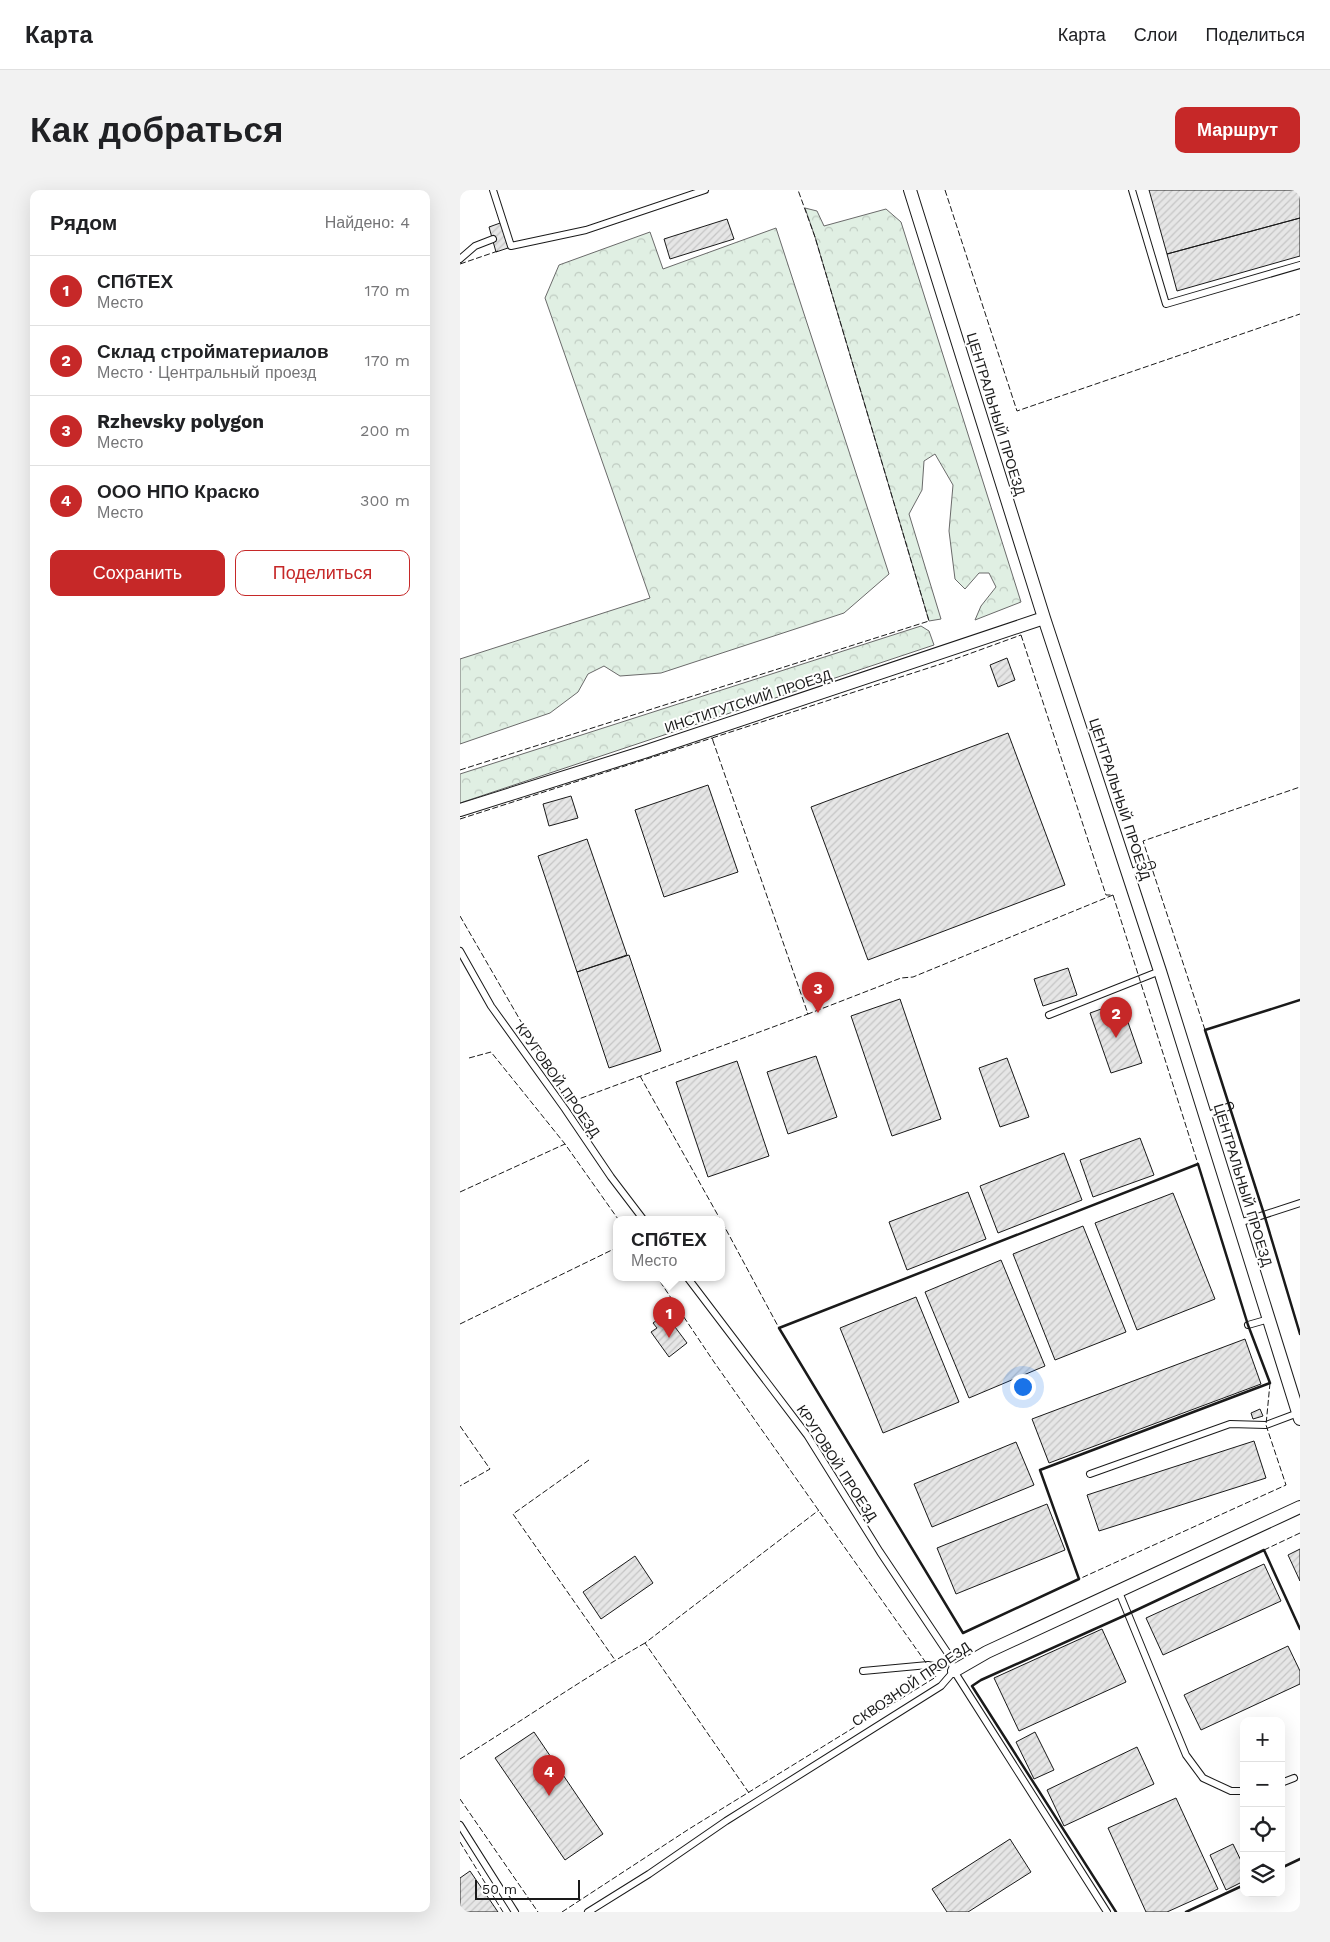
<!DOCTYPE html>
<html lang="ru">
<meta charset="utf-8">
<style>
body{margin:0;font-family:"Work Sans",sans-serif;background:#f2f2f2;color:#202124}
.controls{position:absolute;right:15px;bottom:15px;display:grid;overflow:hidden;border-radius:10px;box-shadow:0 5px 20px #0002}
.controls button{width:45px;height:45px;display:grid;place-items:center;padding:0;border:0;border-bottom:1px solid #e0e0e0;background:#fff;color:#202124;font:25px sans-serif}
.scale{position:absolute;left:15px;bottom:12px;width:105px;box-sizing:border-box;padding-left:5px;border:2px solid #1a1a1a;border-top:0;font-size:14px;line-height:18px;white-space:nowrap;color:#1a1a1a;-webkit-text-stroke:4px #fff;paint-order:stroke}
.you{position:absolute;left:562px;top:1196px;width:18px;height:18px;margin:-12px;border:4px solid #fff;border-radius:50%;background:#1a73e8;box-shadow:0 0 0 8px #1a73e833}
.badge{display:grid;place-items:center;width:32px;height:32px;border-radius:50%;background:#c62828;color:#fff;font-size:16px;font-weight:700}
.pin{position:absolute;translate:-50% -41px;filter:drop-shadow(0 1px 2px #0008)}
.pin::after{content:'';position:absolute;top:26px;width:18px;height:15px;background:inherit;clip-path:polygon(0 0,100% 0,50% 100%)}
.popup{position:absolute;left:153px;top:1026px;width:112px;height:65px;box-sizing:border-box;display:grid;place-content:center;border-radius:10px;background:#fff;filter:drop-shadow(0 1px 4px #0005);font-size:16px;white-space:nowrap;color:#757577}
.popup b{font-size:19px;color:#202124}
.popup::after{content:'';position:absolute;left:50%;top:100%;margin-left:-10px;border:10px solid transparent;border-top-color:#fff}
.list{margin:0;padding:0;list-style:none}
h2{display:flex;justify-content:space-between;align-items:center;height:65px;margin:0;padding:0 20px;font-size:21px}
h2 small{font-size:16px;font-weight:400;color:#757577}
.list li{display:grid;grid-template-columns:32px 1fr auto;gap:15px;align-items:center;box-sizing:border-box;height:70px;padding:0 20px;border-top:1px solid #e0e0e0}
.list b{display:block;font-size:19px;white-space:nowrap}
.list p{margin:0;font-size:16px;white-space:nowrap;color:#757577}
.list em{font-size:16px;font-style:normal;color:#757577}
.actions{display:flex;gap:10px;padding:15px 20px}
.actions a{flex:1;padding:11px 0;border:1px solid #c62828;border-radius:10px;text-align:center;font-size:18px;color:#c62828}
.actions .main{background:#c62828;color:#fff}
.icon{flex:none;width:28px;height:28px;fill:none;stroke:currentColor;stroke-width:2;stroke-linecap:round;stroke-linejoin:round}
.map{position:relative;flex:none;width:840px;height:1722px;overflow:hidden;border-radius:10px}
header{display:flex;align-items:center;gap:30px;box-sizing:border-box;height:70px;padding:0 25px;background:#fff;border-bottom:1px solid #e0e0e0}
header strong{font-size:24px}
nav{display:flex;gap:28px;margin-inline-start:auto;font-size:18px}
.intro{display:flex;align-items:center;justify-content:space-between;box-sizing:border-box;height:120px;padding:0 30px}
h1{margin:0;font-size:35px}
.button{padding:12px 22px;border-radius:10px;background:#c62828;color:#fff;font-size:18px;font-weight:700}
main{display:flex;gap:30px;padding:0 30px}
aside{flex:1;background:#fff;border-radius:10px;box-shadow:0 5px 20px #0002}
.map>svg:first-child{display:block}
.forest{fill:url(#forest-crowns);stroke:#6a6a6a}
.building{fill:url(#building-hatch);stroke:#1a1a1a}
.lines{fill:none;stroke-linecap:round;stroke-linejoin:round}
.lane-casing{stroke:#1a1a1a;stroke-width:8}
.street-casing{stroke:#1a1a1a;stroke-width:14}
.lane{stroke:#fff;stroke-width:6}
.street{stroke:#fff;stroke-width:12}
.fence{stroke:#1a1a1a;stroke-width:1;stroke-dasharray:6 2.5;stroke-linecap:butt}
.wall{stroke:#1a1a1a;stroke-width:2.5}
.labels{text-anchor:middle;stroke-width:4;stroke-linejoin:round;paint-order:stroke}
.street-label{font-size:14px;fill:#1a1a1a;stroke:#fff}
</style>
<header>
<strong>Карта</strong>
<nav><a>Карта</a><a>Слои</a><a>Поделиться</a></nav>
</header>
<div class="intro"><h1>Как добраться</h1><a class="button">Маршрут</a></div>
<main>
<aside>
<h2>Рядом<small>Найдено: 4</small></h2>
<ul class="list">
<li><span class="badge">1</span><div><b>СПбТЕХ</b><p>Место</p></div><em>170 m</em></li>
<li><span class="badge">2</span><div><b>Склад стройматериалов</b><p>Место · Центральный проезд</p></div><em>170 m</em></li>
<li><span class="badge">3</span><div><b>Rzhevsky polygon</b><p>Место</p></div><em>200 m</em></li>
<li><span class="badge">4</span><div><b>ООО НПО Краско</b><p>Место</p></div><em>300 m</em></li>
</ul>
<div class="actions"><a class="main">Сохранить</a><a>Поделиться</a></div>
</aside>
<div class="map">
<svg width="840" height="1722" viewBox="0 0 840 1722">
<defs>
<pattern id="forest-crowns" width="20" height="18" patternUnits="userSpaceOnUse" patternTransform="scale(1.25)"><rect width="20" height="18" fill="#e0efe3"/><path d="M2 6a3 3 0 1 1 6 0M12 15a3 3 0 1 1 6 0" fill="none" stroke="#c0ccc2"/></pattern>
<pattern id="building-hatch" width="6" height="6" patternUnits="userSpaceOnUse" patternTransform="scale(1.25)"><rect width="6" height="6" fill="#e6e6e6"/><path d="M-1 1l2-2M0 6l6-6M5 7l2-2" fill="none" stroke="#c5c5c5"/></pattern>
</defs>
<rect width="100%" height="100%" fill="#fff"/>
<path class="forest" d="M345,18L357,21L364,36L426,19L441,32L561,412L515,430L521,416L536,397L529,383H519L505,399L495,389L489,341L493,295L475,264L464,271L462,300L449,324L481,429L469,431L355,47Z
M316,38L429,384L384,423L201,483L160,486L144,476L128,484L118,502L90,523L0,554V469L190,408L85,108L99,75L190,42L203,79Z
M461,436L469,441L474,455L0,613V584Z"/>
<path class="building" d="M689,0H840V28L707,64Z
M840,28V66L717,101L707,64Z
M267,29L274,49L210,69L204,49Z
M43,32L51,57L36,62L29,37Z
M547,468L555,490L538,497L530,475Z
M548,543L605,695L408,770L351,617Z
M248,595L278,682L204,707L175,620Z
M111,606L118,628L89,636L83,614Z
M127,649L167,765L117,782L78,666Z
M169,765L201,861L149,878L117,782Z
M608,778L617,805L583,816L574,789Z
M440,809L481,929L432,946L391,826Z
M661,812L682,873L651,883L630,823Z
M356,866L377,927L328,944L307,882Z
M547,868L569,927L540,937L519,878Z
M277,871L309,966L248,987L216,892Z
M680,948L694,985L633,1007L620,970Z
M604,963L622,1010L538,1043L520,996Z
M508,1002L526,1049L447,1080L429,1032Z
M713,1003L755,1109L677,1140L635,1033Z
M623,1036L666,1142L595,1170L553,1064Z
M541,1070L585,1176L509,1208L465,1102Z
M456,1107L499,1212L423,1243L380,1138Z
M201,1127L205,1133L209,1129L227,1153L209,1167L191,1142L197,1138L193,1133Z
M785,1149L801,1194L589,1273L572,1229Z
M800,1219L803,1226L793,1229L791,1223Z
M794,1251L806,1288L639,1341L627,1305Z
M556,1252L574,1295L472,1337L454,1294Z
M587,1314L605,1360L496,1404L477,1358Z
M840,1359V1391L828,1365Z
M175,1366L193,1393L141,1429L123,1402Z
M804,1374L821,1411L703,1465L686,1428Z
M642,1439L666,1492L559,1541L534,1488Z
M828,1456L840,1481V1494L741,1540L724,1505Z
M74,1542L143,1644L105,1670L35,1568Z
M575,1542L594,1580L574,1589L556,1552Z
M677,1557L694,1594L604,1636L587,1600Z
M716,1608L758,1699L707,1722H686L648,1638Z
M550,1649L571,1682L508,1722H487L472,1699Z
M773,1654L784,1677V1691L766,1700L750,1665Z
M10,1681L38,1722H0V1688Z"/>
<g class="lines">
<defs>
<path id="lane" d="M33,0L51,56L126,40L245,0
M672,0L706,114L840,75
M0,69L15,56L33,49
M668,683L692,675
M0,761L31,816L105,919L151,987L183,1029
M589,825L700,781
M746,926L770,916
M779,1033L840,1013
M227,1087L347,1245L420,1362L489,1465L494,1481L647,1722
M788,1135L809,1129
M630,1284L770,1234L806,1235L838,1223
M659,1402L726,1565L743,1588L771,1601H784
M403,1481L468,1475L479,1477
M821,1593L834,1588
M0,1635L55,1722
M128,1722L189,1684L266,1631L481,1496L494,1481"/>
<path id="street" d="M450,0L584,428L700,781L840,1229
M0,620L184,562L584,428
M494,1481L527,1462L840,1317"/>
</defs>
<use href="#lane" class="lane-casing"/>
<use href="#street" class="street-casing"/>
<use href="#lane" class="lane"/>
<use href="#street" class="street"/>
<path class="fence" d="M485,0L557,221L840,124
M0,74L38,61
M561,445L646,705H653L453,787L441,788L348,824L252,548L484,473Z
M0,580L469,431L355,47L338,0
M0,629L252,548L253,550
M653,705L738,974
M0,726L108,913L348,824L347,822
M745,840L683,651L840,597
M9,868L31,862L105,954L158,1029
M180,886L260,1029
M0,1002L105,954
M262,1032L319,1138
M0,1134L156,1058
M810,1193L806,1235L826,1295L619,1389L580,1280Z
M0,1236L30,1279L0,1296
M129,1270L53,1324L155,1470
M840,1343L804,1360L840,1439
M0,1569C62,1531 122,1489 185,1453
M289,1603L185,1453L359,1320
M0,1609L78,1722
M0,1652L43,1722
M102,1722L229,1639L476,1487L254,1172L197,1087"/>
<path class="wall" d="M840,810L745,840L804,1024L840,1144
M738,974L788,1135L810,1193L580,1280L619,1389L503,1443L319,1138Z
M821,1678L840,1669
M656,1722L512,1496L521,1490L668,1424L804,1360L840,1439
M726,1722L784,1695"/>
</g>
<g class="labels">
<g class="street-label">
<text transform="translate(536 224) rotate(73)" y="5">ЦЕНТРАЛЬНЫЙ ПРОЕЗД</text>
<text transform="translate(288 511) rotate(-18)" y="5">ИНСТИТУТСКИЙ ПРОЕЗД</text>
<text transform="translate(660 609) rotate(72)" y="5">ЦЕНТРАЛЬНЫЙ ПРОЕЗД</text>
<text transform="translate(98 890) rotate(55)" y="5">КРУГОВОЙ ПРОЕЗД</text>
<text transform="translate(783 995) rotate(73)" y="5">ЦЕНТРАЛЬНЫЙ ПРОЕЗД</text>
<text transform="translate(377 1273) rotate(57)" y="5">КРУГОВОЙ ПРОЕЗД</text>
<text transform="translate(451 1494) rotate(-34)" y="5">СКВОЗНОЙ ПРОЕЗД</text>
</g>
</g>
</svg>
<div class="controls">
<button>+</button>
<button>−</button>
<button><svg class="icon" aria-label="locate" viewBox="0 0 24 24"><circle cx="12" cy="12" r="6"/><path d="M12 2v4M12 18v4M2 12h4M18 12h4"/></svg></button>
<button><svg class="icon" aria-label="layers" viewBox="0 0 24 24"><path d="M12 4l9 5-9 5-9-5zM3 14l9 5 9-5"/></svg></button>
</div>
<div class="scale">50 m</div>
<div class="you"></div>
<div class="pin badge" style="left:209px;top:1148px">1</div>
<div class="popup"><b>СПбТЕХ</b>Место</div>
<div class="pin badge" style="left:656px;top:848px">2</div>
<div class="pin badge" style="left:358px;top:823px">3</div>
<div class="pin badge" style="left:89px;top:1606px">4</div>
</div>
</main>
